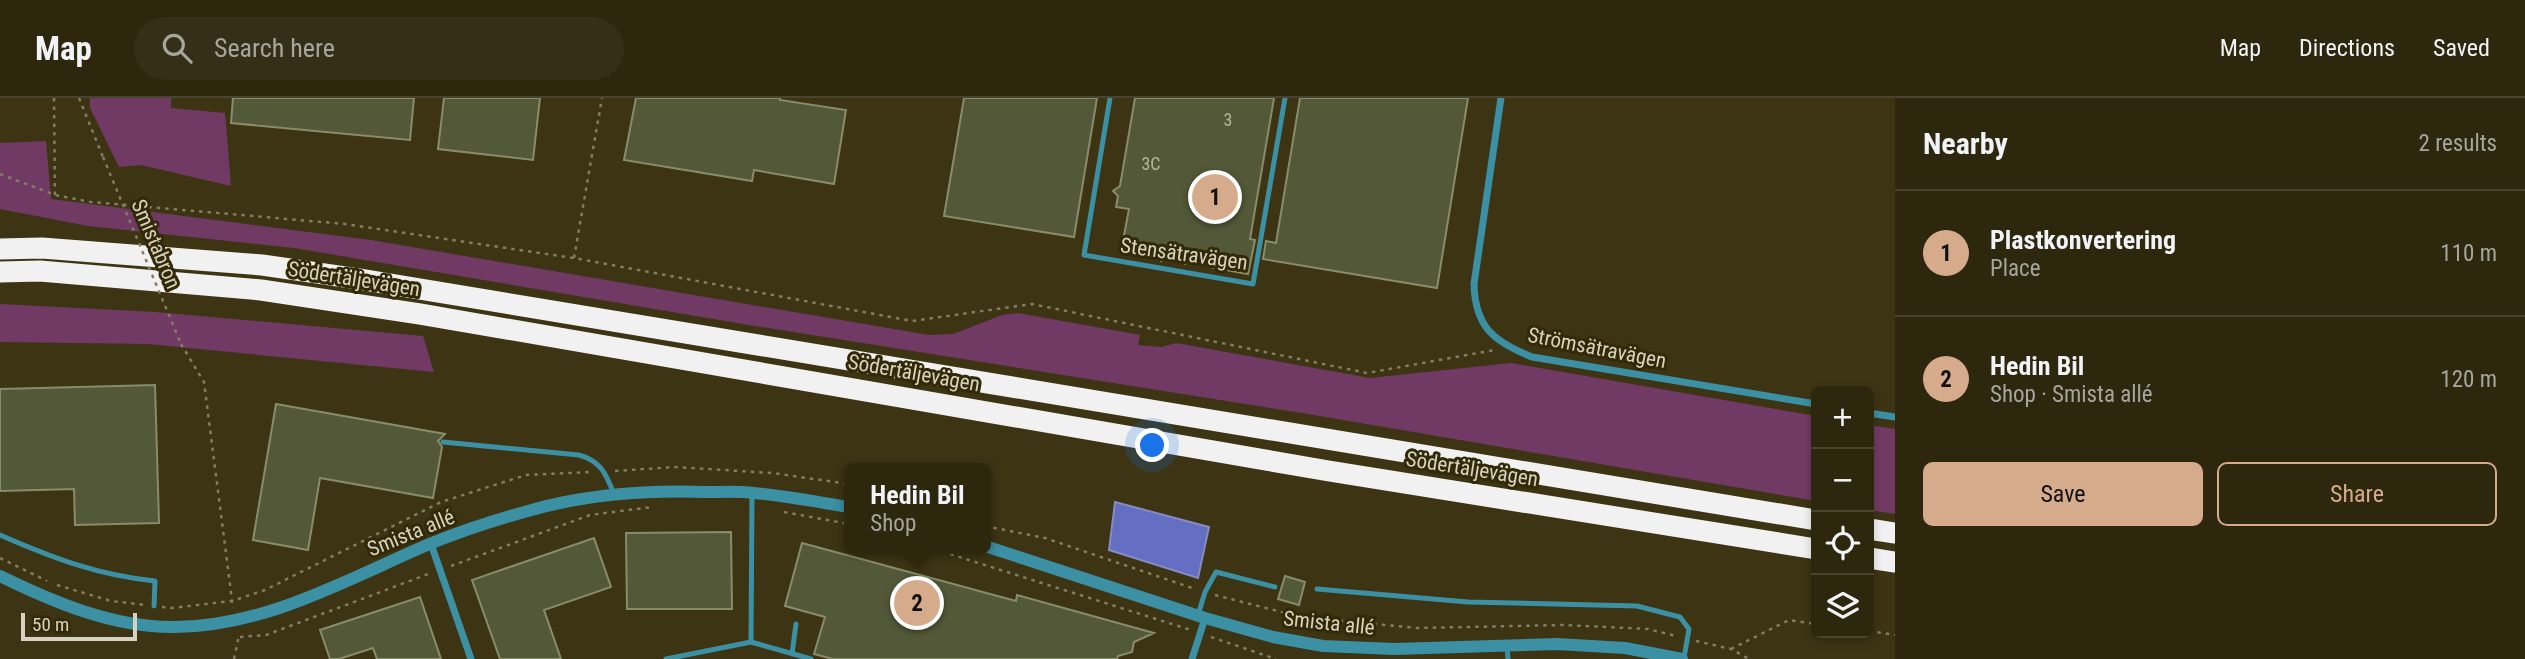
<!DOCTYPE html>
<meta charset="utf-8">
<style>
body{margin:0;font-family:"Roboto Condensed",sans-serif;background:#352f17;color:#f1f3f6}
.controls{position:absolute;right:21px;bottom:21px;display:grid;overflow:hidden;border-radius:10px;box-shadow:0 4px 10px #0003}
.controls button{width:63px;height:63px;display:grid;place-items:center;padding:0;border:0;border-bottom:2px solid #48442e;background:#2d270e;color:#f1f3f6;font:35px sans-serif}
.scale{position:absolute;left:21px;bottom:18px;width:116px;box-sizing:border-box;padding-left:7px;border:4px solid #d7d3c0;border-top:0;font-size:19px;line-height:24px;white-space:nowrap;color:#d7d3c0;-webkit-text-stroke:5px #322a07;paint-order:stroke}
.you{position:absolute;left:1153px;top:348px;width:24px;height:24px;margin:-18px;border:5px solid #fff;border-radius:50%;background:#1a73e8;box-shadow:0 0 0 10px #1a73e833}
.badge{display:grid;place-items:center;width:46px;height:46px;border-radius:50%;background:#d6ab8b;color:#111;font-size:23px;font-weight:700}
.pin{position:absolute;translate:-50% -50%;border:4px solid #fff;box-shadow:0 2px 7px #0006}
.popup{position:absolute;left:844px;top:365px;width:147px;height:91px;box-sizing:border-box;display:grid;place-content:center;border-radius:10px;background:#2d270e;filter:drop-shadow(0 2px 5px #0005);font-size:23px;white-space:nowrap;color:#a7a59e}
.popup b{font-size:26px;color:#f1f3f6}
.popup::after{content:'';position:absolute;left:50%;top:100%;margin-left:-14px;border:14px solid transparent;border-top-color:#2d270e}
.list{margin:0;padding:0;list-style:none}
h2{display:flex;justify-content:space-between;align-items:center;height:91px;margin:0;padding:0 28px;font-size:30px}
h2 small{font-size:23px;font-weight:400;color:#a7a59e}
.list li{display:grid;grid-template-columns:46px 1fr auto;gap:21px;align-items:center;box-sizing:border-box;height:126px;padding:0 28px;border-top:2px solid #48442e}
.list b{display:block;font-size:26px;white-space:nowrap}
.list p{margin:0;font-size:23px;white-space:nowrap;color:#a7a59e}
.list em{font-size:23px;font-style:normal;color:#a7a59e}
.actions{display:flex;gap:14px;padding:21px 28px}
.actions a{flex:1;padding:16px 0;border:2px solid #d6ab8b;border-radius:10px;text-align:center;font-size:24px;color:#d6ab8b}
.actions .main{background:#d6ab8b;color:#111}
.icon{flex:none;width:38px;height:38px;fill:none;stroke:currentColor;stroke-width:2;stroke-linecap:round;stroke-linejoin:round}
.map{position:relative;flex:none;width:1895px;height:561px;overflow:hidden}
header{display:flex;align-items:center;gap:42px;box-sizing:border-box;height:98px;padding:0 35px;background:#2d270e;border-bottom:2px solid #48442e}
header strong{font-size:33px}
nav{display:flex;gap:38px;margin-inline-start:auto;font-size:24px}
.search{width:490px;height:63px;background:#352f17;display:flex;align-items:center;gap:18px;box-sizing:border-box;padding:0 24px;border-radius:38px;color:#a7a59e;font-size:26px}
main{display:flex}
aside{flex:1;background:#2d270e}
.map>svg:first-child{display:block}
.green{fill:#713a64}
.water{fill:#646ec3;stroke:#868cc2;stroke-width:2}
.building{fill:#535938;stroke:#878d6a;stroke-width:2}
.lines{fill:none;stroke-linecap:round;stroke-linejoin:round}
.path{stroke:#837d62;stroke-width:2.5;stroke-dasharray:3.5 5;stroke-linecap:butt}
.service{stroke:#3b90a4;stroke-width:5}
.minor{stroke:#3b90a4;stroke-width:7}
.tertiary{stroke:#3b90a4;stroke-width:12}
.motorway{stroke:#f1f1f1;stroke-width:21}
.path-bridge{stroke:#837d62;stroke-width:2.5;stroke-dasharray:3.5 5;stroke-linecap:butt}
.labels{text-anchor:middle;stroke-width:6;stroke-linejoin:round;paint-order:stroke}
.number-label{font-size:18px;fill:#b6b49e}
.street-label{font-size:21px;fill:#d7d3c0;stroke:#322a07}
</style>
<header>
<strong>Map</strong>
<div class="search"><svg class="icon" aria-label="search" viewBox="0 0 24 24"><circle cx="10" cy="10" r="6"/><path d="M15 15l6 6"/></svg>Search here</div>
<nav><a>Map</a><a>Directions</a><a>Saved</a></nav>
</header>
<main>
<div class="map">
<svg width="1895" height="561" viewBox="0 0 1895 561">
<rect width="100%" height="100%" fill="#3c3413"/>
<path class="green" d="M90,0H171V10L225,15L231,88L141,67L119,69L90,10Z
M46,43L51,101L371,142L929,237L953,236L1002,217L1018,215L1140,237L1138,247L1162,249L1176,245L1370,280L1511,265L1816,318V403L1302,315L749,227L294,150L88,128L0,111V45Z
M0,206L156,214L423,238L434,274L148,246L0,244Z
M1869,327L1895,331V416L1869,412Z"/>
<path class="water" d="M1115,404L1209,429L1198,480L1109,452Z"/>
<path class="building" d="M233,0H414L410,42L231,25Z
M444,0H540L533,62L438,51Z
M636,0H780V2L846,12L834,86L754,72L752,83L624,62Z
M964,0H1097L1074,139L944,118Z
M1135,0H1274L1250,141L1255,142L1248,176L1210,169L1211,164L1192,160L1185,166L1180,158L1170,157L1161,163L1156,154L1122,148L1129,111L1116,109L1118,98L1113,93L1120,88Z
M1300,0H1468L1437,190L1263,161L1266,143L1276,145Z
M155,287L159,425L75,427L74,391L0,393V291Z
M276,306L445,336L438,343L442,349L433,400L320,380L308,452L253,442Z
M731,434L732,511H627L626,435Z
M594,440L611,489L544,512L561,561H500L472,482Z
M802,445L1016,503L1017,497L1154,535L1134,544L1132,554L1118,558L1117,561H833L814,556L825,519L785,508Z
M1285,478L1305,484L1299,507L1278,501Z
M420,499L441,561H377L373,550L339,561H330L320,532Z"/>
<g class="lines">
<path class="path" d="M54,0L55,97
M79,0L103,59
M0,76L55,97L91,104L345,126L574,160L912,223L1032,206L1367,275L1495,252
M574,160L602,0
M181,246L204,284L233,510
M615,373L675,369L772,375L849,386
M784,414L849,426
M985,428L1045,440L1195,491
M934,451L1191,532
M0,460L47,483
M451,468L590,417L652,409
M57,487L111,503L145,507
M1215,497L1301,519L1417,530L1564,527L1648,531L1676,538
M162,509L172,510L232,503L265,492L441,404L526,377L591,374
M1869,533L1895,537
M240,539L266,537L431,475
M1211,539L1276,561
M1696,543L1731,551L1749,561
M1731,551L1789,522L1816,526
M234,561L239,537"/>
<path class="service" d="M1110,0L1084,157L1253,186L1285,0
M443,344L579,357C601,363 606,376 614,396
M0,437C53,460 97,477 155,483L154,508
M1317,491L1468,504L1637,508L1680,519L1689,531L1684,560
M1198,517L1205,494L1216,474L1275,489
M751,544L752,396
M1507,548L1508,561
M792,556L796,526
M666,561L751,544L811,561"/>
<path class="minor" d="M1501,0L1474,186C1475,229 1494,244 1532,259L1816,306
M1869,315L1895,319
M431,446L471,561
M1192,561L1205,520"/>
<path class="tertiary" d="M985,448L1205,520L1273,539L1323,548L1394,551L1557,546L1625,550L1682,561
M0,478C53,504 112,529 172,529C262,530 346,482 427,447C459,434 495,422 528,413C586,396 646,392 707,394C722,394 739,393 754,395C786,398 817,404 849,409"/>
<path class="motorway" d="M0,151L42,150L262,167L359,181L1816,422
M0,174L40,173L261,192L420,216L1329,373L1816,451
M1869,431L1895,435
M1869,460L1895,464"/>
<path class="path-bridge" d="M103,59L181,246"/>
</g>
<g class="labels">
<g class="number-label">
<text x="1228" y="28">3</text>
<text x="1151" y="72">3C</text>
</g>
<g class="street-label">
<text transform="translate(156 146) rotate(67)" y="7">Smistabron</text>
<text transform="translate(1184 156) rotate(8)" y="7">Stensätravägen</text>
<text transform="translate(354 181) rotate(9)" y="7">Södertäljevägen</text>
<text transform="translate(1597 250) rotate(11)" y="7">Strömsätravägen</text>
<text transform="translate(914 275) rotate(10)" y="7">Södertäljevägen</text>
<text transform="translate(1472 371) rotate(9)" y="7">Södertäljevägen</text>
<text transform="translate(411 435) rotate(-22)" y="7">Smista allé</text>
<text transform="translate(1329 525) rotate(6)" y="7">Smista allé</text>
</g>
</g>
</svg>
<div class="controls">
<button>+</button>
<button>−</button>
<button><svg class="icon" aria-label="locate" viewBox="0 0 24 24"><circle cx="12" cy="12" r="6"/><path d="M12 2v4M12 18v4M2 12h4M18 12h4"/></svg></button>
<button><svg class="icon" aria-label="layers" viewBox="0 0 24 24"><path d="M12 4l9 5-9 5-9-5zM3 14l9 5 9-5"/></svg></button>
</div>
<div class="scale">50 m</div>
<div class="you"></div>
<div class="pin badge" style="left:1215px;top:99px">1</div>
<div class="pin badge" style="left:917px;top:505px">2</div>
<div class="popup"><b>Hedin Bil</b>Shop</div>
</div>
<aside>
<h2>Nearby<small>2 results</small></h2>
<ul class="list">
<li><span class="badge">1</span><div><b>Plastkonvertering</b><p>Place</p></div><em>110 m</em></li>
<li><span class="badge">2</span><div><b>Hedin Bil</b><p>Shop · Smista allé</p></div><em>120 m</em></li>
</ul>
<div class="actions"><a class="main">Save</a><a>Share</a></div>
</aside>
</main>
